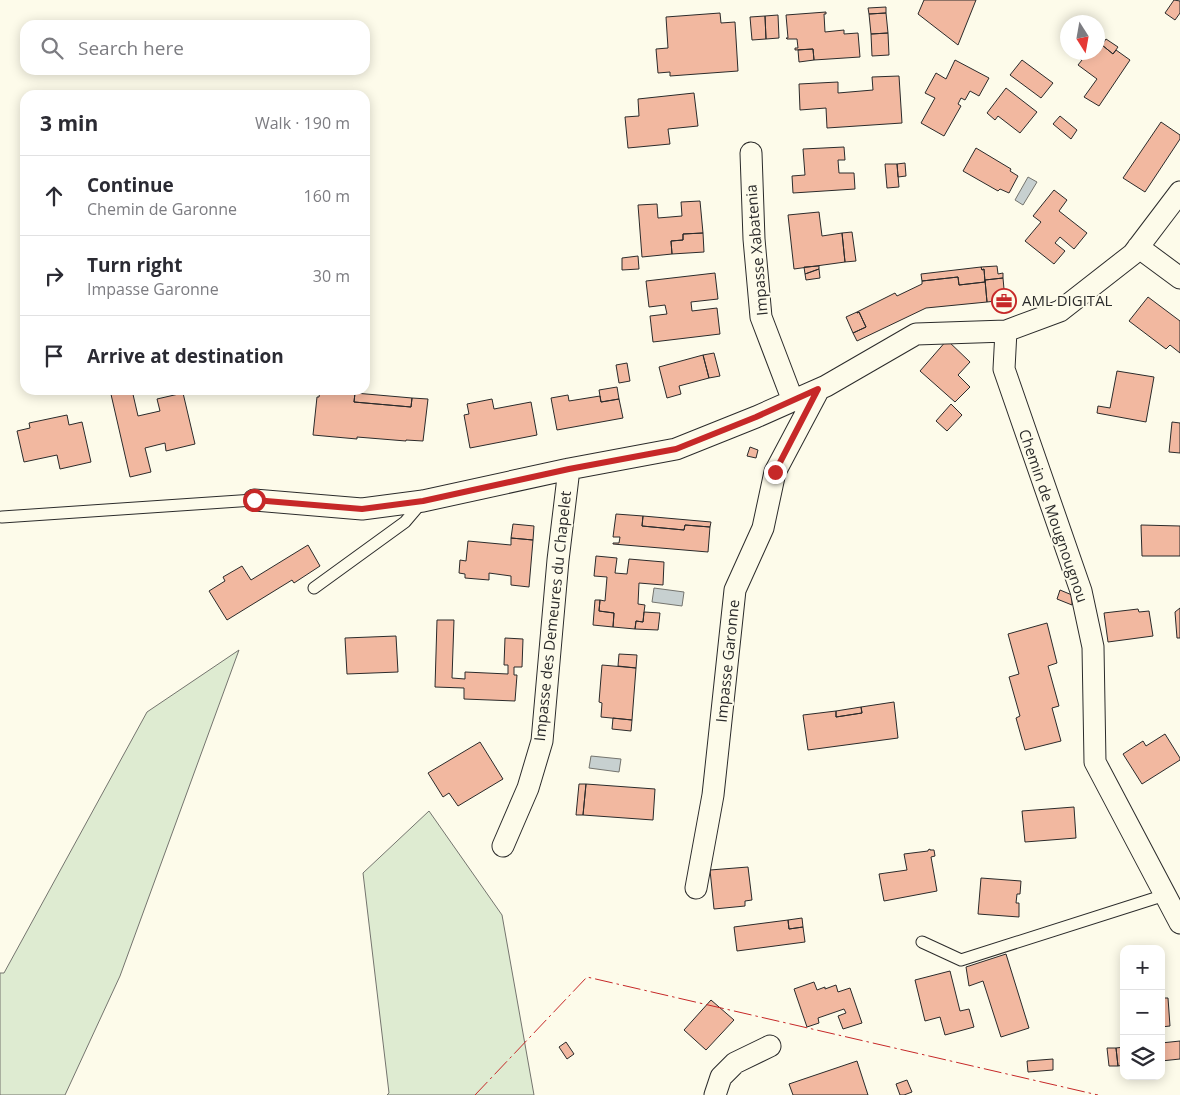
<!DOCTYPE html>
<meta charset="utf-8">
<style>
body{margin:0;font-family:"Open Sans",sans-serif;background:#f7f7f7;color:#2b2b33}
.controls{position:absolute;right:15px;bottom:15px;display:grid;overflow:hidden;border-radius:10px;box-shadow:0 2px 12px #0003}
.controls button{width:45px;height:45px;display:grid;place-items:center;padding:0;border:0;border-bottom:1px solid #e1e1e2;background:#fff;color:#2b2b33;font:25px sans-serif}
.compass{position:absolute;left:1060px;top:15px;width:45px;height:45px;border-radius:50%;background:#fff;box-shadow:0 2px 12px #0003;rotate:169deg}
.stop{position:absolute;width:15px;height:15px;margin:-11px;border:4px solid #c62828;border-radius:50%;background:#fff}
.stop.end{background:#c62828;border-color:#fff;box-shadow:0 1px 5px #0008}
.list{margin:0;padding:0;list-style:none}
h2{display:flex;justify-content:space-between;align-items:center;height:65px;margin:0;padding:0 20px;font-size:21px}
h2 small{font-size:16px;font-weight:400;color:#7c7c81}
.list li{display:grid;grid-template-columns:32px 1fr auto;gap:15px;align-items:center;box-sizing:border-box;height:80px;padding:0 20px;border-top:1px solid #e1e1e2}
.list b{display:block;font-size:19px;white-space:nowrap}
.list p{margin:0;font-size:16px;white-space:nowrap;color:#7c7c81}
.list em{font-size:16px;font-style:normal;color:#7c7c81}
.icon{flex:none;width:28px;height:28px;fill:none;stroke:currentColor;stroke-width:2;stroke-linecap:round;stroke-linejoin:round}
.map{position:relative;flex:none;width:1180px;height:1095px;overflow:hidden}
.search{position:absolute;background:#fff;box-shadow:0 2px 12px #0003;left:20px;top:20px;width:350px;height:55px;display:flex;align-items:center;gap:12px;box-sizing:border-box;padding:0 18px;border-radius:15px;color:#7c7c81;font-size:19px}
.panel{position:absolute;background:#fff;box-shadow:0 2px 12px #0003;left:20px;top:90px;width:350px;height:305px;border-radius:15px}
.map>svg:first-child{display:block}
.green{fill:#deebd1;stroke:#74746e}
.water{fill:#c7d0d0;stroke:#74746e}
.building{fill:#f2b8a0;stroke:#2b2b2b}
.lines{fill:none;stroke-linecap:round;stroke-linejoin:round}
.service-casing{stroke:#2b2b2b;stroke-width:13}
.minor-casing{stroke:#2b2b2b;stroke-width:23}
.service{stroke:#fdfbea;stroke-width:11}
.minor{stroke:#fdfbea;stroke-width:21}
.power{stroke:#c62828;stroke-width:1;stroke-dasharray:18 4 2.5 4;stroke-linecap:butt}
.route{stroke:#c62828;stroke-width:6}
.labels{text-anchor:middle;stroke-width:4;stroke-linejoin:round;paint-order:stroke}
.street-label{font-size:15px;fill:#2b2b2b;stroke:#fdfbea}
.poi-label{font-size:15px;fill:#2b2b2b;stroke:#fdfbea;text-anchor:start}
</style>
<div class="map">
<svg width="1180" height="1095" viewBox="0 0 1180 1095">
<rect width="100%" height="100%" fill="#fdfbea"/>
<path class="green" d="M239,650L120,976L65,1095H0V973H4L147,712Z
M429,811L502,915L534,1095H387L389,1093L363,873Z"/>
<path class="water" d="M1028,177L1037,182L1023,205L1015,200Z
M654,588L684,592L682,606L652,602Z
M591,756L621,759L619,772L589,768Z"/>
<path class="building" d="M924,0H976L958,45L918,14Z
M1174,0L1180,1V13L1175,20L1165,13Z
M886,7V13L869,14L868,8Z
M826,12V14H824L825,32L844,30V34L858,33L860,57L814,60L813,49L795,50V48H798L797,39H787L786,38H788L786,15Z
M720,13L721,23L735,22L738,71L670,76V72L658,73L656,49L668,48L666,17Z
M886,13L888,33L871,34L869,14Z
M778,15L779,38L766,39L765,16Z
M765,16L766,39L752,40L750,17Z
M888,33L889,55L872,56L871,34Z
M1106,39L1118,47L1113,54L1102,45Z
M1102,45L1113,54L1116,50L1130,60L1099,106L1084,97L1097,79L1078,65L1082,60L1079,58L1083,52H1098V49L1099,50Z
M813,49L814,60L799,62L798,50Z
M955,60L989,78L979,96L970,91L965,100L961,98L958,104L961,106L944,136L921,123L935,98L925,93L936,73L946,79Z
M1022,60L1053,83L1041,98L1010,75Z
M899,76L902,123L827,128L826,108L800,110L799,84L838,82V93L873,90L872,77Z
M1006,88L1037,112L1020,133L998,116L995,120L987,113Z
M694,93L698,126L668,129L670,144L628,148L625,117L639,116L638,99Z
M1060,116L1077,130L1071,139L1053,124Z
M1161,122L1180,135V139L1145,192L1123,178Z
M844,147L845,160H838L839,173H854L855,189L793,193L792,176L805,175L803,149Z
M976,148L1011,169L1010,171L1018,176L1009,193L1000,189L998,191L963,171Z
M905,163L906,176L898,177L897,164Z
M885,164H897L899,187L887,188Z
M1054,190L1067,200L1059,211L1087,233L1074,249L1060,237L1055,243L1065,251L1054,264L1025,241L1041,222L1033,216Z
M700,201L703,233L683,234V240L671,241L672,254L642,257L638,205L657,204L658,218L682,216L681,202Z
M819,212L822,236L842,233L845,262L794,269L788,215Z
M852,232L856,261L845,262L842,233Z
M703,233L704,252L672,254L671,241L683,240V234Z
M638,256L639,269L622,270V258Z
M819,266V269L805,274L804,267Z
M997,266L998,274L1003,273V278L985,280L987,302L926,308L857,341L853,333L866,327L859,312L857,313V312L895,293L897,296L922,284V281L958,277L959,285L985,282L984,269L982,270L981,267Z
M981,267L982,270L984,269L985,282L959,285L958,277L922,281L921,274Z
M819,269L820,278L806,280L805,274Z
M715,273L718,299L691,302L692,311L717,308L720,334L653,342L650,316L667,314L665,305L649,307L646,281Z
M1003,278L1005,300L987,302L985,280Z
M1148,297L1180,321V353L1170,345L1166,349L1129,321Z
M857,312V313L859,312L866,327L853,333L846,317Z
M947,340L970,362L958,375L970,387L955,402L920,371Z
M714,353L720,376L709,378L703,355Z
M703,355L709,378L679,386L681,394L667,398L659,367Z
M627,363L630,381L619,383L616,365Z
M1117,371L1154,377L1146,422L1097,413L1098,406L1110,408Z
M617,387L619,399L601,402L599,390Z
M110,390H132L138,416L160,411L157,399L183,393L195,444L166,451L165,443L145,448L151,472L130,477Z
M320,390L355,393L354,402L411,407L412,398L428,399L423,441L406,440V441L357,437V439L313,435L317,397H319Z
M355,393L412,398L411,407L354,402Z
M568,395L569,401L600,396L601,402L619,399L623,418L557,430L551,398Z
M492,399L494,409L531,402L537,435L470,448L464,415L469,414L467,404Z
M951,404L962,415L947,431L936,421Z
M67,415L69,425L82,422L91,462L60,469L57,455L24,462L17,431L30,428L29,423Z
M1172,422L1180,423V453L1169,452Z
M750,447L758,450L756,458L747,456Z
M616,514L643,516L642,526L684,530L685,525L710,527L708,552L613,544V543H619L620,537H613Z
M643,516L711,522L710,527L685,525L684,530L642,526Z
M513,524L534,526L533,540L511,538Z
M1141,525L1180,526V556H1142Z
M511,538L533,540L529,587L511,585V576L489,573V580L465,578V574L459,573L460,560L466,561L468,541L511,545Z
M308,545L320,566L294,583L292,580L227,620L209,591L225,581L223,577L242,566L251,580Z
M596,556L617,558L615,573L627,574L629,559L664,562L663,585L639,583L638,604L645,605L644,612L643,622L636,621L635,629L613,627L614,613L599,611L600,600L605,601L607,577L594,576Z
M1060,590L1072,595V605L1057,599Z
M595,600H600L599,611L614,613L613,627L593,625Z
M1180,608V638H1177L1175,612Z
M1138,609L1139,612L1149,611L1153,636L1108,642L1104,613Z
M644,612L660,613L658,630L635,629L636,621L643,622Z
M437,620H454L452,678L465,679V672L508,674V665H504L505,638L523,639L522,667H514V675H517L515,701L464,699V688L435,687Z
M1047,623L1057,663L1048,666L1059,706L1052,708L1061,741L1025,750L1016,718L1020,716L1009,677L1019,674L1008,634Z
M396,636L398,672L347,674L345,638Z
M619,654L637,655L636,668L618,666Z
M602,665L636,668L632,720L601,717L602,703L599,702Z
M894,702L898,738L808,750L803,715L836,711V717L862,713L861,707Z
M861,707L862,713L836,717V711Z
M613,718L632,720L631,731L612,729Z
M1165,734L1180,758V760L1142,784L1123,754L1143,741L1146,746Z
M480,742L503,779L458,806L449,793L443,797L428,773Z
M579,784H586L583,815H576Z
M586,784L655,789L653,820L583,815Z
M1074,807L1076,838L1025,842L1022,811Z
M930,849V850H934L935,856L931,857L937,891L884,901L879,874L907,870L904,854L928,851V850Z
M748,867L752,900L745,901V906L714,909L710,870Z
M981,878L1021,881L1020,894H1017L1016,903H1019V917L978,914Z
M802,918L803,927L789,929L788,920Z
M788,920L789,929L803,927L805,942L737,951L734,927Z
M1006,954L1029,1028L1001,1037L983,981L969,986L966,967Z
M950,971L960,1011L969,1009L974,1027L945,1035L940,1017L925,1021L915,980Z
M814,982L817,990L825,987V989L836,985L838,992L850,988L862,1023L843,1029L838,1016L846,1013L844,1009L818,1018L819,1023L807,1027L794,989Z
M1161,998H1168L1170,1026L1161,1027Z
M711,1000L734,1020L706,1050L684,1030Z
M1180,1041V1059L1161,1061V1043Z
M566,1042L574,1054L567,1059L559,1047Z
M1124,1047V1065L1118,1066L1116,1048Z
M1107,1048H1116L1118,1066H1109Z
M1053,1059V1070L1028,1072L1027,1061Z
M857,1061L868,1095H793L789,1084Z
M907,1080L912,1092L904,1095H900L896,1084Z"/>
<g class="lines">
<defs>
<path id="service" d="M2,517L254,500
M314,588L405,522L422,502
M922,942L961,960L1165,895"/>
<path id="minor" d="M751,153L754,239L761,317L793,401
M1138,247L1180,278
M1006,331L1004,369L1081,591L1093,647L1095,762L1180,923
M254,500L362,509L423,501L569,469L676,449L756,417L826,386L916,334L1006,331L1060,311L1133,254L1180,192
M503,846L528,788L542,741L558,560L569,469
M696,888L713,795L735,590L763,528L775,472L819,389
M715,1095L721,1077L735,1063L770,1046"/>
</defs>
<use href="#service" class="service-casing"/>
<use href="#minor" class="minor-casing"/>
<use href="#service" class="service"/>
<use href="#minor" class="minor"/>
<path class="power" d="M475,1095L587,977L1098,1095"/>
</g>
<g class="lines">
<path class="route" d="M254,500L362,509L423,501L569,469L676,449L756,417L818,389L775,472"/>
</g>
<defs>
<symbol id="office-ring" viewBox="-11 -11 22 22"><circle r="9.5" fill="#fdfbea" stroke="#c62828" stroke-width="1.5"/><path d="M-6-3h4V-5.5h4V-3h4V5H-6ZM-1-4.5V-3h2v-1.5ZM-6 0V1H6V0Z" fill="#c62828"/></symbol>
</defs>
<g fill-rule="evenodd">
<use href="#office-ring" x="990" y="287" width="28" height="28"/>
</g>
<g class="labels">
<g class="street-label">
<text transform="translate(757 250) rotate(-95)" y="5">Impasse Xabatenia</text>
<text transform="translate(1053 516) rotate(71)" y="5">Chemin de Mougnougnou</text>
<text transform="translate(553 616) rotate(-84)" y="5">Impasse des Demeures du Chapelet</text>
<text transform="translate(728 661) rotate(-84)" y="5">Impasse Garonne</text>
</g>
<g class="poi-label">
<text x="1022" y="306">AML DIGITAL</text>
</g>
</g>
</svg>
<div class="controls">
<button>+</button>
<button>−</button>
<button><svg class="icon" aria-label="layers" viewBox="0 0 24 24"><path d="M12 4l9 5-9 5-9-5zM3 14l9 5 9-5"/></svg></button>
</div>
<svg class="compass" viewBox="-18 -18 36 36"><path d="M0-13l5 13h-10z" fill="#e53935"/><path d="M0 13l5-13h-10z" fill="#7c7c81"/></svg>
<div class="stop" style="left:254px;top:500px"></div>
<div class="stop end" style="left:775px;top:472px"></div>
<div class="search"><svg class="icon" aria-label="search" viewBox="0 0 24 24"><circle cx="10" cy="10" r="6"/><path d="M15 15l6 6"/></svg>Search here</div>
<section class="panel">
<h2>3 min<small>Walk · 190 m</small></h2>
<ul class="list">
<li><svg class="icon" aria-label="ahead" viewBox="0 0 24 24"><path d="M12 20V5M6 11l6-6 6 6"/></svg><div><b>Continue</b><p>Chemin de Garonne</p></div><em>160 m</em></li>
<li><svg class="icon" aria-label="right" viewBox="0 0 24 24"><path d="M7 20v-9h11M14 6l5 5-5 5"/></svg><div><b>Turn right</b><p>Impasse Garonne</p></div><em>30 m</em></li>
<li><svg class="icon" aria-label="arrive" viewBox="0 0 24 24"><path d="M6 21V4h12l-3 4 3 4H6"/></svg><div><b>Arrive at destination</b></div></li>
</ul>
</section>
</div>
